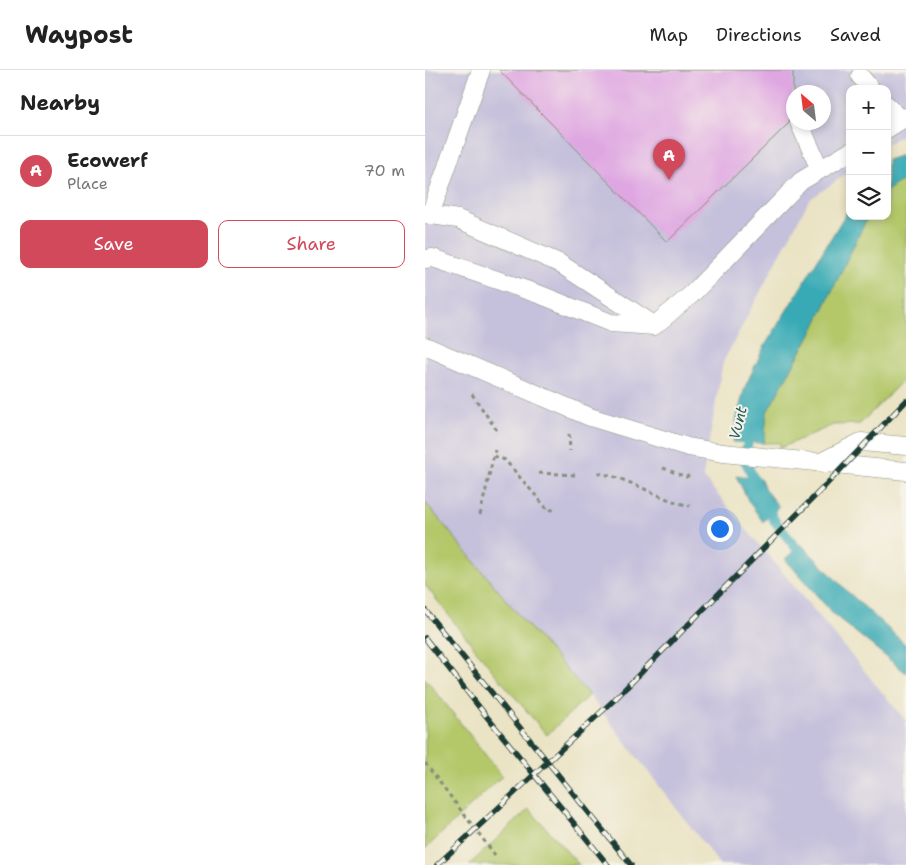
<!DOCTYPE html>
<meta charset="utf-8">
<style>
body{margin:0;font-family:"Shantell Sans",sans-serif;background:#f6f6f6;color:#222}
.controls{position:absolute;right:15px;top:15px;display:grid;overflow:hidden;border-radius:10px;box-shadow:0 2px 8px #0003}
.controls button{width:45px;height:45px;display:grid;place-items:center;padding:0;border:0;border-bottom:1px solid #e0e0e0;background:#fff;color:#222;font:25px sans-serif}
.compass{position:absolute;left:361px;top:15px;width:45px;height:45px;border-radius:50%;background:#fff;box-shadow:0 2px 8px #0003;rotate:332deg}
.you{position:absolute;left:294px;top:458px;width:18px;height:18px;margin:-12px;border:4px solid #fff;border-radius:50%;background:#1a73e8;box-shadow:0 0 0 8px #1a73e833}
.badge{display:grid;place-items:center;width:32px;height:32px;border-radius:50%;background:#d1495b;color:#fff;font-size:16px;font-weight:700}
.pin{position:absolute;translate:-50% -41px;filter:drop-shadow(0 1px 2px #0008)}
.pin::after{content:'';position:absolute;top:26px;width:18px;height:15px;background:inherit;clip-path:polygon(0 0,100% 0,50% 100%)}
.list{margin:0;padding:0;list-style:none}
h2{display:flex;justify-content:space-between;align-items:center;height:65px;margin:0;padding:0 20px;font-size:21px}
h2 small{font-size:16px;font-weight:400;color:#767676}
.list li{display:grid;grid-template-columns:32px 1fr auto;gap:15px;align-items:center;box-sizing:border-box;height:70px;padding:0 20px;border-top:1px solid #e0e0e0}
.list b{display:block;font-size:19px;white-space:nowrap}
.list p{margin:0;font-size:16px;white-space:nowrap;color:#767676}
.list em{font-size:16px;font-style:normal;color:#767676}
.actions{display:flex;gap:10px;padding:15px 20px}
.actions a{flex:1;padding:11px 0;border:1px solid #d1495b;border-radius:10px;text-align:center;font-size:18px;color:#d1495b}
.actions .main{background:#d1495b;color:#fff}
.icon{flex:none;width:28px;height:28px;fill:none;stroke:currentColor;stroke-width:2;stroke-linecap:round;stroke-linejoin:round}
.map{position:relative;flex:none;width:481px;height:795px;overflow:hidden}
header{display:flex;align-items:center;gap:30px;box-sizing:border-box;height:70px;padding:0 25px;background:#fff;border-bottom:1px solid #e0e0e0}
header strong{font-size:24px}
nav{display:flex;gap:28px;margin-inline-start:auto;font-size:18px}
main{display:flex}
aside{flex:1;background:#fff}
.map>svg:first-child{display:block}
.industrial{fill:#c5c0db;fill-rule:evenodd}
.green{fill:#b4c86b;stroke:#6a8250}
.water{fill:#39aab5;stroke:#2c7474}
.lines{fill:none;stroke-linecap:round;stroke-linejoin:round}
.stream{stroke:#39aab5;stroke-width:10}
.building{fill:#dfa7e2}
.lane-casing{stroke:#84907c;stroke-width:19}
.path{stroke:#84907c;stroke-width:3;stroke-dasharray:4 4;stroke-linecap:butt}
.lane{stroke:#fff;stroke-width:18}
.rail-casing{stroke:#1f3d34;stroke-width:5.5}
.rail{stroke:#f7f3e8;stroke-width:4;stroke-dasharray:11;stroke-linecap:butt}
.labels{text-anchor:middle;stroke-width:4;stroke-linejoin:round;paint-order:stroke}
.water-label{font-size:15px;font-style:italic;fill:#275e5b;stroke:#f7f3e8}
</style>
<header>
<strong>Waypost</strong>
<nav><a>Map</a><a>Directions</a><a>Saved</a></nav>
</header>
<main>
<aside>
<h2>Nearby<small></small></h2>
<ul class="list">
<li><span class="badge">A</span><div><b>Ecowerf</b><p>Place</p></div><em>70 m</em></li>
</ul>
<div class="actions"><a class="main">Save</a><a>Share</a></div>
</aside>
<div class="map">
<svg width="481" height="795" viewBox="0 0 481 795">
<rect width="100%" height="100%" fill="#f7f3e8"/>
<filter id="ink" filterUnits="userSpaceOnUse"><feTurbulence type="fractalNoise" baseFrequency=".02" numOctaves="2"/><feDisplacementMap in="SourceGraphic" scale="10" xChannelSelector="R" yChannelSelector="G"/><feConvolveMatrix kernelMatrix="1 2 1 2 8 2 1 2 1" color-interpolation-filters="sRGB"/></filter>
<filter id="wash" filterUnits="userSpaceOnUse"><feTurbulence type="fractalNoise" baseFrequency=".0096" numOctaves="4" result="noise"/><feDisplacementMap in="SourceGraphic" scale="20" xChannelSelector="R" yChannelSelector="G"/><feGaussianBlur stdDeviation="1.12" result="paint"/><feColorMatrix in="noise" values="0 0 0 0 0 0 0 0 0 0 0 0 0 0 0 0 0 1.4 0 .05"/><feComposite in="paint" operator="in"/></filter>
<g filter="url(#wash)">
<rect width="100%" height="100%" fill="#eae3c4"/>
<path class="industrial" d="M0,0H481V65L472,68L462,75V19H425V101L384,130L298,292L278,407L481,651V795H295L164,625L96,548L0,432ZM368,22H398V52H368Z"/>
<path class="green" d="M481,110V307L435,354L408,355L355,378V373H339L342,342L388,260L443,146H462V121L474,112Z
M0,432L96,548L164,625L122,665L67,600L0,515Z
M0,608L77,706L0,779Z
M104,739L154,795H44Z"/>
<path class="water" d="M481,84V110L474,112L462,121V90Z
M425,137V146H443L388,260L342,342L339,373L308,372L312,347L320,317L338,279Z
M311,406L336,409L340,420L354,437L338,452L324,432Z
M376,474L423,522L481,575V603L408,544L360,489Z"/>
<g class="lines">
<path class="stream" d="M326,361L319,388L334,420
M341,433L349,450L379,488"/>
</g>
<g id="blocks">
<path class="building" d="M74,0H368V43L365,46L364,53L242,172Z"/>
</g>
</g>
<g filter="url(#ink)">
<use href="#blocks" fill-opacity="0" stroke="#84907c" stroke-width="1"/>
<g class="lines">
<defs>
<path id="lane" d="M435,6L446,19
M462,35L477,50
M374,52L395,100
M462,59L481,47
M0,144L33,149L134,193L229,255
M5,145L56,0
M0,189L8,188L116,225L186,253L229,256L267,224L376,111L425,82
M0,276L165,347L263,377L298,383L481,401
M396,392L436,372L481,376"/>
</defs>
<use href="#lane" class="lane-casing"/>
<path class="path" d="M47,324L73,362
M144,364L145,381
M69,386L80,390L124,441L132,438
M238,398L261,407L267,404
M114,403L152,405
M173,403C205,408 233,429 265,436
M55,445L70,380
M0,693L70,785"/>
<use href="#lane" class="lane"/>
<defs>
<path id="rail" d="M0,540L206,795
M0,568L62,647L183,795
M12,795L188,631L395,421L481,331"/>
</defs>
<use href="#rail" class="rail-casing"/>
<use href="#rail" class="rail"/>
</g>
</g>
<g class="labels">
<g class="water-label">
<text transform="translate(313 353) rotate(-76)" y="5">Vunt</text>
</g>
</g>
</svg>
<div class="controls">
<button>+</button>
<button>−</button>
<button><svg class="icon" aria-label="layers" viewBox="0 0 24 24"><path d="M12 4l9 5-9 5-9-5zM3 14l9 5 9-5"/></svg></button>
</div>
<svg class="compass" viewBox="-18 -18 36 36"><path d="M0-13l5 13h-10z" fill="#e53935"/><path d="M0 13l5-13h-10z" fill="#767676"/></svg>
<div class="you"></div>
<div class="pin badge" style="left:244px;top:110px">A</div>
</div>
</main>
